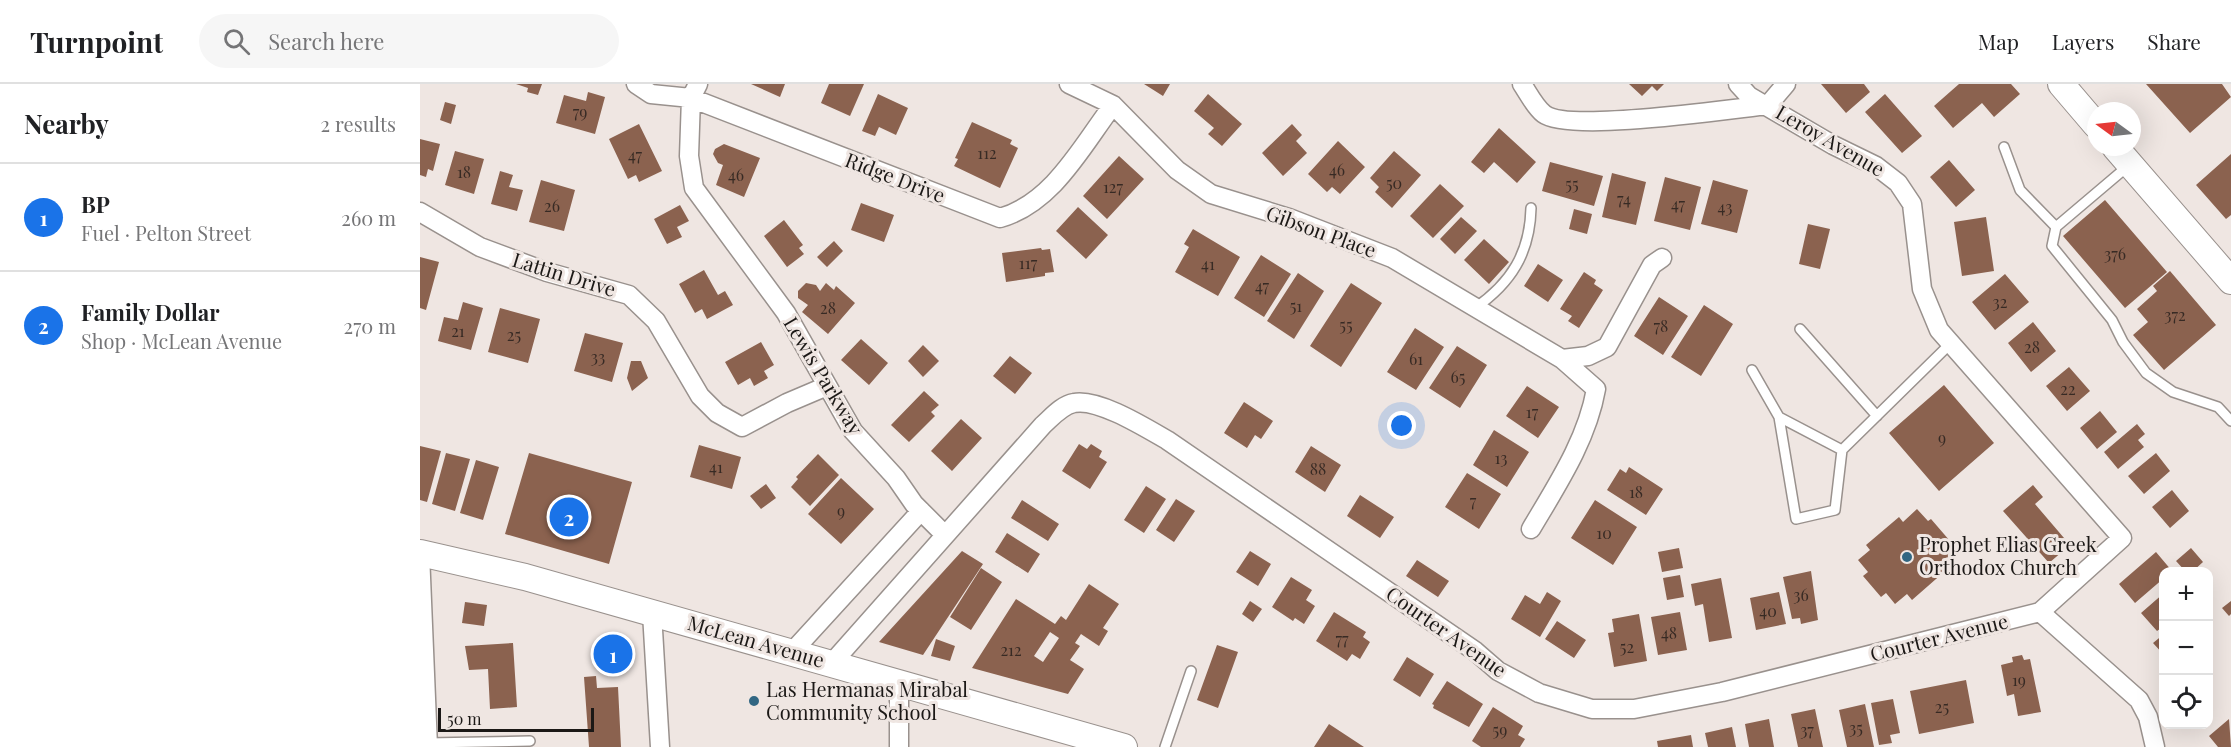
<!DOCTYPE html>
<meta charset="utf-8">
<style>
body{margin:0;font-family:"Playfair Display",serif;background:#f6f6f6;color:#202124}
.controls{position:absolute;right:18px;bottom:18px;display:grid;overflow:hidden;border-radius:12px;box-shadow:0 6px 24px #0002}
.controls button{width:54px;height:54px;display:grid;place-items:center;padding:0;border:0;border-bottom:2px solid #e0e0e0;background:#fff;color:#202124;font:30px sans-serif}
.compass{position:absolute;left:1667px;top:18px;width:54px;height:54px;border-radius:50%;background:#fff;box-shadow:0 6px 24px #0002;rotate:285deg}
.scale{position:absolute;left:18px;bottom:15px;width:156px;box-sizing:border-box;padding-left:6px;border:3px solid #1b1816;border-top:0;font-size:16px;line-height:21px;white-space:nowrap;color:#1b1816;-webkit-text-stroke:4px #efe6e2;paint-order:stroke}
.you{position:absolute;left:982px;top:342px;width:21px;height:21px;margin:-15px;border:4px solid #fff;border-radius:50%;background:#1a73e8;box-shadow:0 0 0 9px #1a73e833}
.badge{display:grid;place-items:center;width:39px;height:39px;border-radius:50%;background:#1a73e8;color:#fff;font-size:20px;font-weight:700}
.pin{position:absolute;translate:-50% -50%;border:3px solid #fff;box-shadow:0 2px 6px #0006}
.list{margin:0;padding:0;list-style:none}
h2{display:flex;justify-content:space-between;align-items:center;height:78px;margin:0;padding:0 24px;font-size:26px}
h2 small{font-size:20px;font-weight:400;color:#757577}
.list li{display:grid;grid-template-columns:39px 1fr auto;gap:18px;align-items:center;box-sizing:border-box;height:108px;padding:0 24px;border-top:2px solid #e0e0e0}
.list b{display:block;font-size:22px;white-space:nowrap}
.list p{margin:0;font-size:20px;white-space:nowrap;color:#757577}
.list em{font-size:20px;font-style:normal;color:#757577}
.icon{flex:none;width:33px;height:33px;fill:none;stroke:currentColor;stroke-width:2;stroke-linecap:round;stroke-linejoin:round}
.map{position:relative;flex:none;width:1811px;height:663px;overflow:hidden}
header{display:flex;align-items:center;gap:36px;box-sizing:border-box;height:84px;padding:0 30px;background:#fff;border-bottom:2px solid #e0e0e0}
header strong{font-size:28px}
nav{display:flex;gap:33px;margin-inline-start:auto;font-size:21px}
.search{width:420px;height:54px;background:#f6f6f6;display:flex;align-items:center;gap:15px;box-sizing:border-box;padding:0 21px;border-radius:33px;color:#757577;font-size:22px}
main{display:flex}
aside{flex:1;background:#fff}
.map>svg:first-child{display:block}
.building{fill:#8b624f;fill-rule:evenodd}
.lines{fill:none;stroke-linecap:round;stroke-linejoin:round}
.lane-casing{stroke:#99918d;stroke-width:12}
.street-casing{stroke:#99918d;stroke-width:21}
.secondary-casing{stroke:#99918d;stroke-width:28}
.lane{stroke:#fff;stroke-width:9}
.street{stroke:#fff;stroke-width:18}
.secondary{stroke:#fff;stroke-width:26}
.poi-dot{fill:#316682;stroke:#efe6e2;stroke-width:2}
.labels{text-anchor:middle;stroke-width:6;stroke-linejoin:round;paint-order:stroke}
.number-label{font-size:16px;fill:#372a24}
.street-label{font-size:20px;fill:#1b1816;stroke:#efe6e2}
.poi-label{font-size:20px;fill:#1b1816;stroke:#efe6e2;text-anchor:start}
</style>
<header>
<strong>Turnpoint</strong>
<div class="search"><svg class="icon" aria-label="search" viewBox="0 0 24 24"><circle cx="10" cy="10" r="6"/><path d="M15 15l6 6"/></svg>Search here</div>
<nav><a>Map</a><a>Layers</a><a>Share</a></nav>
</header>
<main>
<aside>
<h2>Nearby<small>2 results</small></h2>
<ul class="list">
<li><span class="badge">1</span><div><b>BP</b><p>Fuel · Pelton Street</p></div><em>260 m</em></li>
<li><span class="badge">2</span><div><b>Family Dollar</b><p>Shop · McLean Avenue</p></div><em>270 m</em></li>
</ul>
</aside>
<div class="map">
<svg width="1811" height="663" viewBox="0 0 1811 663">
<rect width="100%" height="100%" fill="#efe6e2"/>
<path class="building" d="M96,0H122L118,11L107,8L108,4Z
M331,0H365L360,13Z
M409,0H444L430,32L401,19Z
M724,0H750L743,12Z
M1209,0H1244L1237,7L1232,2L1222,12Z
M1401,0H1444L1450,8L1426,29Z
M1539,0H1591L1600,10L1574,33L1562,19L1533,44L1514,22Z
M1726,0H1802L1811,13L1770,49Z
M168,8L185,13L175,50L136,39L144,11L166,17Z
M458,10L488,24L476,51L459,43L455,52L442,47Z
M788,10L822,40L802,62L788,50L794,44L774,27Z
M1465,10L1502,52L1482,69L1445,28Z
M25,18L36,21L31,40L20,36Z
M552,38L592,56L590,60L598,64L580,104L534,82L538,75L535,74Z
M219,40L242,87L219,98L216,91L208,95L189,55Z
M872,40L882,51L876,57L887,69L863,92L842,69Z
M1079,44L1116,78L1097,99L1074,78L1064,89L1051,78Z
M0,55L20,60L13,87L8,85L6,93L0,91Z
M918,57L945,83L920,110L912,103L907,108L888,90Z
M304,60L340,74L324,113L296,101L303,81L298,79L293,70L295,65Z
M35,67L64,75L54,110L25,101Z
M974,67L1001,91L972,124L955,108L959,103L950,94Z
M1811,70V131L1806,135L1776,101Z
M699,72L724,95L687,135L663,112Z
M1529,76L1555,106L1536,123L1510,93Z
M1130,78L1183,92L1174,122L1122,107Z
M80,87L93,91L89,103L103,106L97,127L71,120Z
M1192,89L1226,98L1216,141L1182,133Z
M1245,93L1281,103L1270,146L1234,137Z
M121,96L155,106L144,147L109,138Z
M1293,96L1328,106L1317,149L1281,140Z
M1020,100L1044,122L1013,154L990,132Z
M1685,116L1747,188L1705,224L1643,152Z
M441,119L474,131L464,158L431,146Z
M260,121L269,137L257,143L262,153L247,160L234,135Z
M658,123L688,151L666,175L636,147Z
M1154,125L1172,130L1167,150L1149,145Z
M1041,133L1057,147L1035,170L1020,155Z
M1566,133L1574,187L1542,192L1534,138Z
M364,136L383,161L379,164L384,170L367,183L344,152Z
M1388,140L1410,145L1400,185L1379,180Z
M773,145L820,173L798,212L755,188L769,163L764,160Z
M1064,155L1089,178L1069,200L1044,176Z
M414,157L423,167L407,183L397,173Z
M621,164L622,166L630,165L634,188L625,189V192L586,198L582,169Z
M841,171L871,190L844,233L814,214Z
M0,173L19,178L6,226L0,224Z
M1118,180L1143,196L1128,218L1104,202Z
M284,186L298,211L305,207L313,221L287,235L282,225L275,229L259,200Z
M1750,187L1796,241L1744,286L1713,251L1728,238L1717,225L1737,207L1733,202Z
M1164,188L1176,196L1174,200L1183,206L1159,244L1148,237L1152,232L1140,225Z
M878,189L904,207L874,255L847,237Z
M1585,190L1609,218L1575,246L1552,218Z
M386,199L396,201L400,207L406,199L414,206L416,202L435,219L408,250L382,228L388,221L378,214V207Z
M931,199L962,219L921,283L890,262Z
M1239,213L1268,232L1243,271L1214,252Z
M43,218L63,224L51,266L18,257L24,233L38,236Z
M1284,221L1313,240L1281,292L1251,273Z
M80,224L120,235L108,279L68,268Z
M1613,238L1636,267L1611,288L1588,259Z
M995,244L1024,263L996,306L967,288Z
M165,249L203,259L192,298L154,287Z
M441,255L468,279L449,301L421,276Z
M341,258L354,281L344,287L348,294L334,302L330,294L318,301L305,278Z
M503,261L519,277L503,293L488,277Z
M1037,262L1067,281L1040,324L1009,304Z
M590,272L612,289L595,310L573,292Z
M211,277H221L228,294L212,307L207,294Z
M1649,283L1670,307L1647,327L1626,302Z
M1524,301L1574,359L1519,407L1469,349Z
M1107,302L1139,323L1118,354L1086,332Z
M504,307L519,321L511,328L515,332L489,358L471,341Z
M824,318L853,337L841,355L835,351L827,364L804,349Z
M1680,327L1697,348L1677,365L1660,344Z
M541,335L562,354L532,387L511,367Z
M1717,340L1725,350L1718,356L1724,363L1698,385L1684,368Z
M1074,346L1109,368L1087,403L1053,381Z
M659,360L667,365L671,360L682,367L679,373L687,378L670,405L642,387Z
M279,361L321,373L312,405L270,393Z
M0,362L21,367L7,418L0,416Z
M891,362L921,381L905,408L875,388Z
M26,369L50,375L35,427L12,420Z
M109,369L212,398L189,480L85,450Z
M1736,369L1750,387L1724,410L1708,392Z
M398,370L419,391L390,422L371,403L378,395L376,393Z
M56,376L79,383L63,436L40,429Z
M1209,383L1243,405L1226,431L1187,406L1200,385L1206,389Z
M1047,389L1081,410L1059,445L1025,423Z
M421,394L454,425L421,460L388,430Z
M346,400L356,414L341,425L330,412Z
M1613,401L1623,413L1615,420L1650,461L1629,479L1583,427Z
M726,402L746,415L724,449L704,436Z
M1752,406L1769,427L1750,444L1732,423Z
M940,411L974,433L960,454L927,432Z
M756,415L775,427L754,458L736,446Z
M602,416L639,440L628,457L591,434Z
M1175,416L1217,443L1193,481L1151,454Z
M1497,425L1508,437L1511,435L1530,457L1526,460L1535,471L1520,484L1524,488L1492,516L1487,510L1475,520L1466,509L1461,513L1443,492L1448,488L1438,476L1450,466L1446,461L1479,433L1483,438Z
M587,449L620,470L608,489L575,468Z
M1259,464L1263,484L1242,488L1238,468Z
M1771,464L1783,478L1772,488H1766L1756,477Z
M542,467L563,480L503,571L459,558Z
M830,467L851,480L838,502L816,488Z
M1736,468L1752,487L1744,488V494L1715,519L1699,500Z
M997,476L1029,497L1018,513L986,492Z
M561,484L582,498L551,546L530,533Z
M1391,487L1398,536L1381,540L1380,534L1372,535L1363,493Z
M1260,491L1264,513L1247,516L1243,494Z
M871,493L892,506L886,516L895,522L884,540L875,534L873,537L852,523Z
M1301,494L1312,554L1289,558L1283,520L1275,522L1271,500Z
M669,500L699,520L683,544L688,547L679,562L661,550L655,559L660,562L650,576L664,585L648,610L552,584L596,515L635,540L641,532L646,536ZM630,548L639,554L623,578L614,572Z
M1127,508L1141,517L1120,553L1091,535L1105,511L1120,520Z
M1359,508L1366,540L1336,546L1330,514Z
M1744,509V542L1737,547L1721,529Z
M830,517L842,525L833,538L822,530Z
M1811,517V530L1809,532L1802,524Z
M45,518L67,521L64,542L42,539Z
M914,528L946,548L943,553L950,558L940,575L932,570L927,577L896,557Z
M1260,528L1267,566L1238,571L1231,533Z
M1219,530L1227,577L1194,583L1188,549L1194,548L1192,535Z
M1137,537L1166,556L1154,574L1125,555Z
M1744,550V571L1733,559Z
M516,555L535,562L530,577L511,572Z
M93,559L97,623L70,625L68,585L49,586L45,562Z
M198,559L210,578L191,591L179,572Z
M797,561L818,568L798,624L777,616Z
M1602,571L1604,576L1610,575L1621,628L1598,632L1594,610L1587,612L1581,581L1593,578L1592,573Z
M987,573L1014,590L1000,613L973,596Z
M176,592L177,604L198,603L201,663H169L164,593Z
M1546,596L1554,639L1499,650L1490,607Z
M1027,597L1063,620L1049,643L1013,624L1014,621L1012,620Z
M1473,615L1480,649L1470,651L1472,659L1459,661L1451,619Z
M1445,620L1454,663H1427L1419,626Z
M1073,623L1103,642L1098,651L1105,655L1100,663H1061L1052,657Z
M1395,625L1403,663H1378L1371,630Z
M1349,635L1354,663H1329L1325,640Z
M1809,635L1811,663H1798L1789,652Z
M909,640L944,663H894Z
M1312,643L1316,663H1288L1285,649Z
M1271,651L1273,663H1238L1237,657Z"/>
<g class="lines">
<defs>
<path id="lane" d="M1584,63L1600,106L1636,143
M1708,82L1636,143L1632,162L1692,236L1703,258L1726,289L1753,308L1798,323L1811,337
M1055,224C1091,199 1110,169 1111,124
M1380,245L1457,332
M1332,286L1359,333L1376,435L1415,426L1422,366L1530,260
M1359,333L1422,366
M7,659L110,657
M745,663L771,587"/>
<path id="street" d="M216,0L231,10L271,14L580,134C633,119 662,62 693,21
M278,0L271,14L269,72L274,104L366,229L433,347L476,394L494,420L524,450
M649,0L693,21L757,86L791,110L869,134L972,174L1142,275L1168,272L1187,263L1232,181L1242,174
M1102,0C1108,9 1115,23 1124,30C1149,49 1310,25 1348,21
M1348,21L1366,0
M0,128L60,163L127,188L209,211L236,237L280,312L297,329L322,343L367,319L407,302
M1111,445C1137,401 1167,356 1176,305L1142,275
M0,469L8,663
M1620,528L1719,616L1728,633L1735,663
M232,529L240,663
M372,568L501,427
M412,579L623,341C632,333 642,321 654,319C678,314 726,344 747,356L1055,567L1078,587L1119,609L1172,625H1214L1302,608L1620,528L1702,454L1519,246L1502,205L1492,120L1478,99L1456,82L1413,61L1329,12L1318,0
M479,599V663"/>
<path id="secondary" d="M1641,0L1676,41
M1695,63L1811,197
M0,469L105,493L704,663"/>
</defs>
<use href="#lane" class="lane-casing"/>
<use href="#street" class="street-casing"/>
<use href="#secondary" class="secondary-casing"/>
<use href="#lane" class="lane"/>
<use href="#street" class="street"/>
<use href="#secondary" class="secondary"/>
</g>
<g class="poi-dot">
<circle cx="1487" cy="473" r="6"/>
<circle cx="334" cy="617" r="6"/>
</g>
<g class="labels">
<g class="number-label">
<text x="160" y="34">79</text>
<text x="567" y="75">112</text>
<text x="215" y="77">47</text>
<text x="917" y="92">46</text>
<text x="44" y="94">18</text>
<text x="316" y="97">46</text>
<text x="974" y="105">50</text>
<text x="1152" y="106">55</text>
<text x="693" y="109">127</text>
<text x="1204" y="121">74</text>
<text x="1258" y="126">47</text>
<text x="132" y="128">26</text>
<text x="1305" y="129">43</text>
<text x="1695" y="176">376</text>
<text x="608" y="185">117</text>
<text x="788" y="186">41</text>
<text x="842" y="208">47</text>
<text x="1580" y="224">32</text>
<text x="876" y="228">51</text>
<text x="408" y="230">28</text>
<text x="1755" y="237">372</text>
<text x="926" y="247">55</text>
<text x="1241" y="248">78</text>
<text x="38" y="253">21</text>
<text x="94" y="257">25</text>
<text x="1612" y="269">28</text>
<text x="178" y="279">33</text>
<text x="996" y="281">61</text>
<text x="1038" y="299">65</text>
<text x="1648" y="311">22</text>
<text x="1112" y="334">17</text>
<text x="1522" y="360">9</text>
<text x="1081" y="380">13</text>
<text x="296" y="389">41</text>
<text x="898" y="391">88</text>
<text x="1216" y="414">18</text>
<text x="1053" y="423">7</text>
<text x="421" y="433">9</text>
<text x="1184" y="455">10</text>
<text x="1381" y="517">36</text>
<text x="1348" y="533">40</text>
<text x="1249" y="555">48</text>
<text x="922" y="561">77</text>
<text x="1207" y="569">52</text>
<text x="591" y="572">212</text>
<text x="1599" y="602">19</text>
<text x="1522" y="629">25</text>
<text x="1436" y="650">35</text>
<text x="1080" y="652">59</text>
<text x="1387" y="652">37</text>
</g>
<g class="street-label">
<text transform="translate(1410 57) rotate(30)" y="7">Leroy Avenue</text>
<text transform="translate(475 94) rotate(21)" y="7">Ridge Drive</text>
<text transform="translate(901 148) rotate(20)" y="7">Gibson Place</text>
<text transform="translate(144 191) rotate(17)" y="7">Lattin Drive</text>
<text transform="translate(403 292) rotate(59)" y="7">Lewis Parkway</text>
<text transform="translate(1026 548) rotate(35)" y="7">Courter Avenue</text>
<text transform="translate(1519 554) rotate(-14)" y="7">Courter Avenue</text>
<text transform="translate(336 558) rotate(16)" y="7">McLean Avenue</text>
</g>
<g class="poi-label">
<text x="1499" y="468">Prophet Elias Greek<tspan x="1499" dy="23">Orthodox Church</tspan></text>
<text x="346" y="613">Las Hermanas Mirabal<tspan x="346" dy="23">Community School</tspan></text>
</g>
</g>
</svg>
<div class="controls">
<button>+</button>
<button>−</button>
<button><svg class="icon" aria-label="locate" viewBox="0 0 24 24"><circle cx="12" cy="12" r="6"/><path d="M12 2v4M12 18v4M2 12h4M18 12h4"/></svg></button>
</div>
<svg class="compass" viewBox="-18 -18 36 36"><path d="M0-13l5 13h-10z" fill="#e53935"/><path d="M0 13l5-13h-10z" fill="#757577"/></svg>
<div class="scale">50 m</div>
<div class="you"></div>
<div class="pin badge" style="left:193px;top:570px">1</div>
<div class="pin badge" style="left:149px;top:433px">2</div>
</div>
</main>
